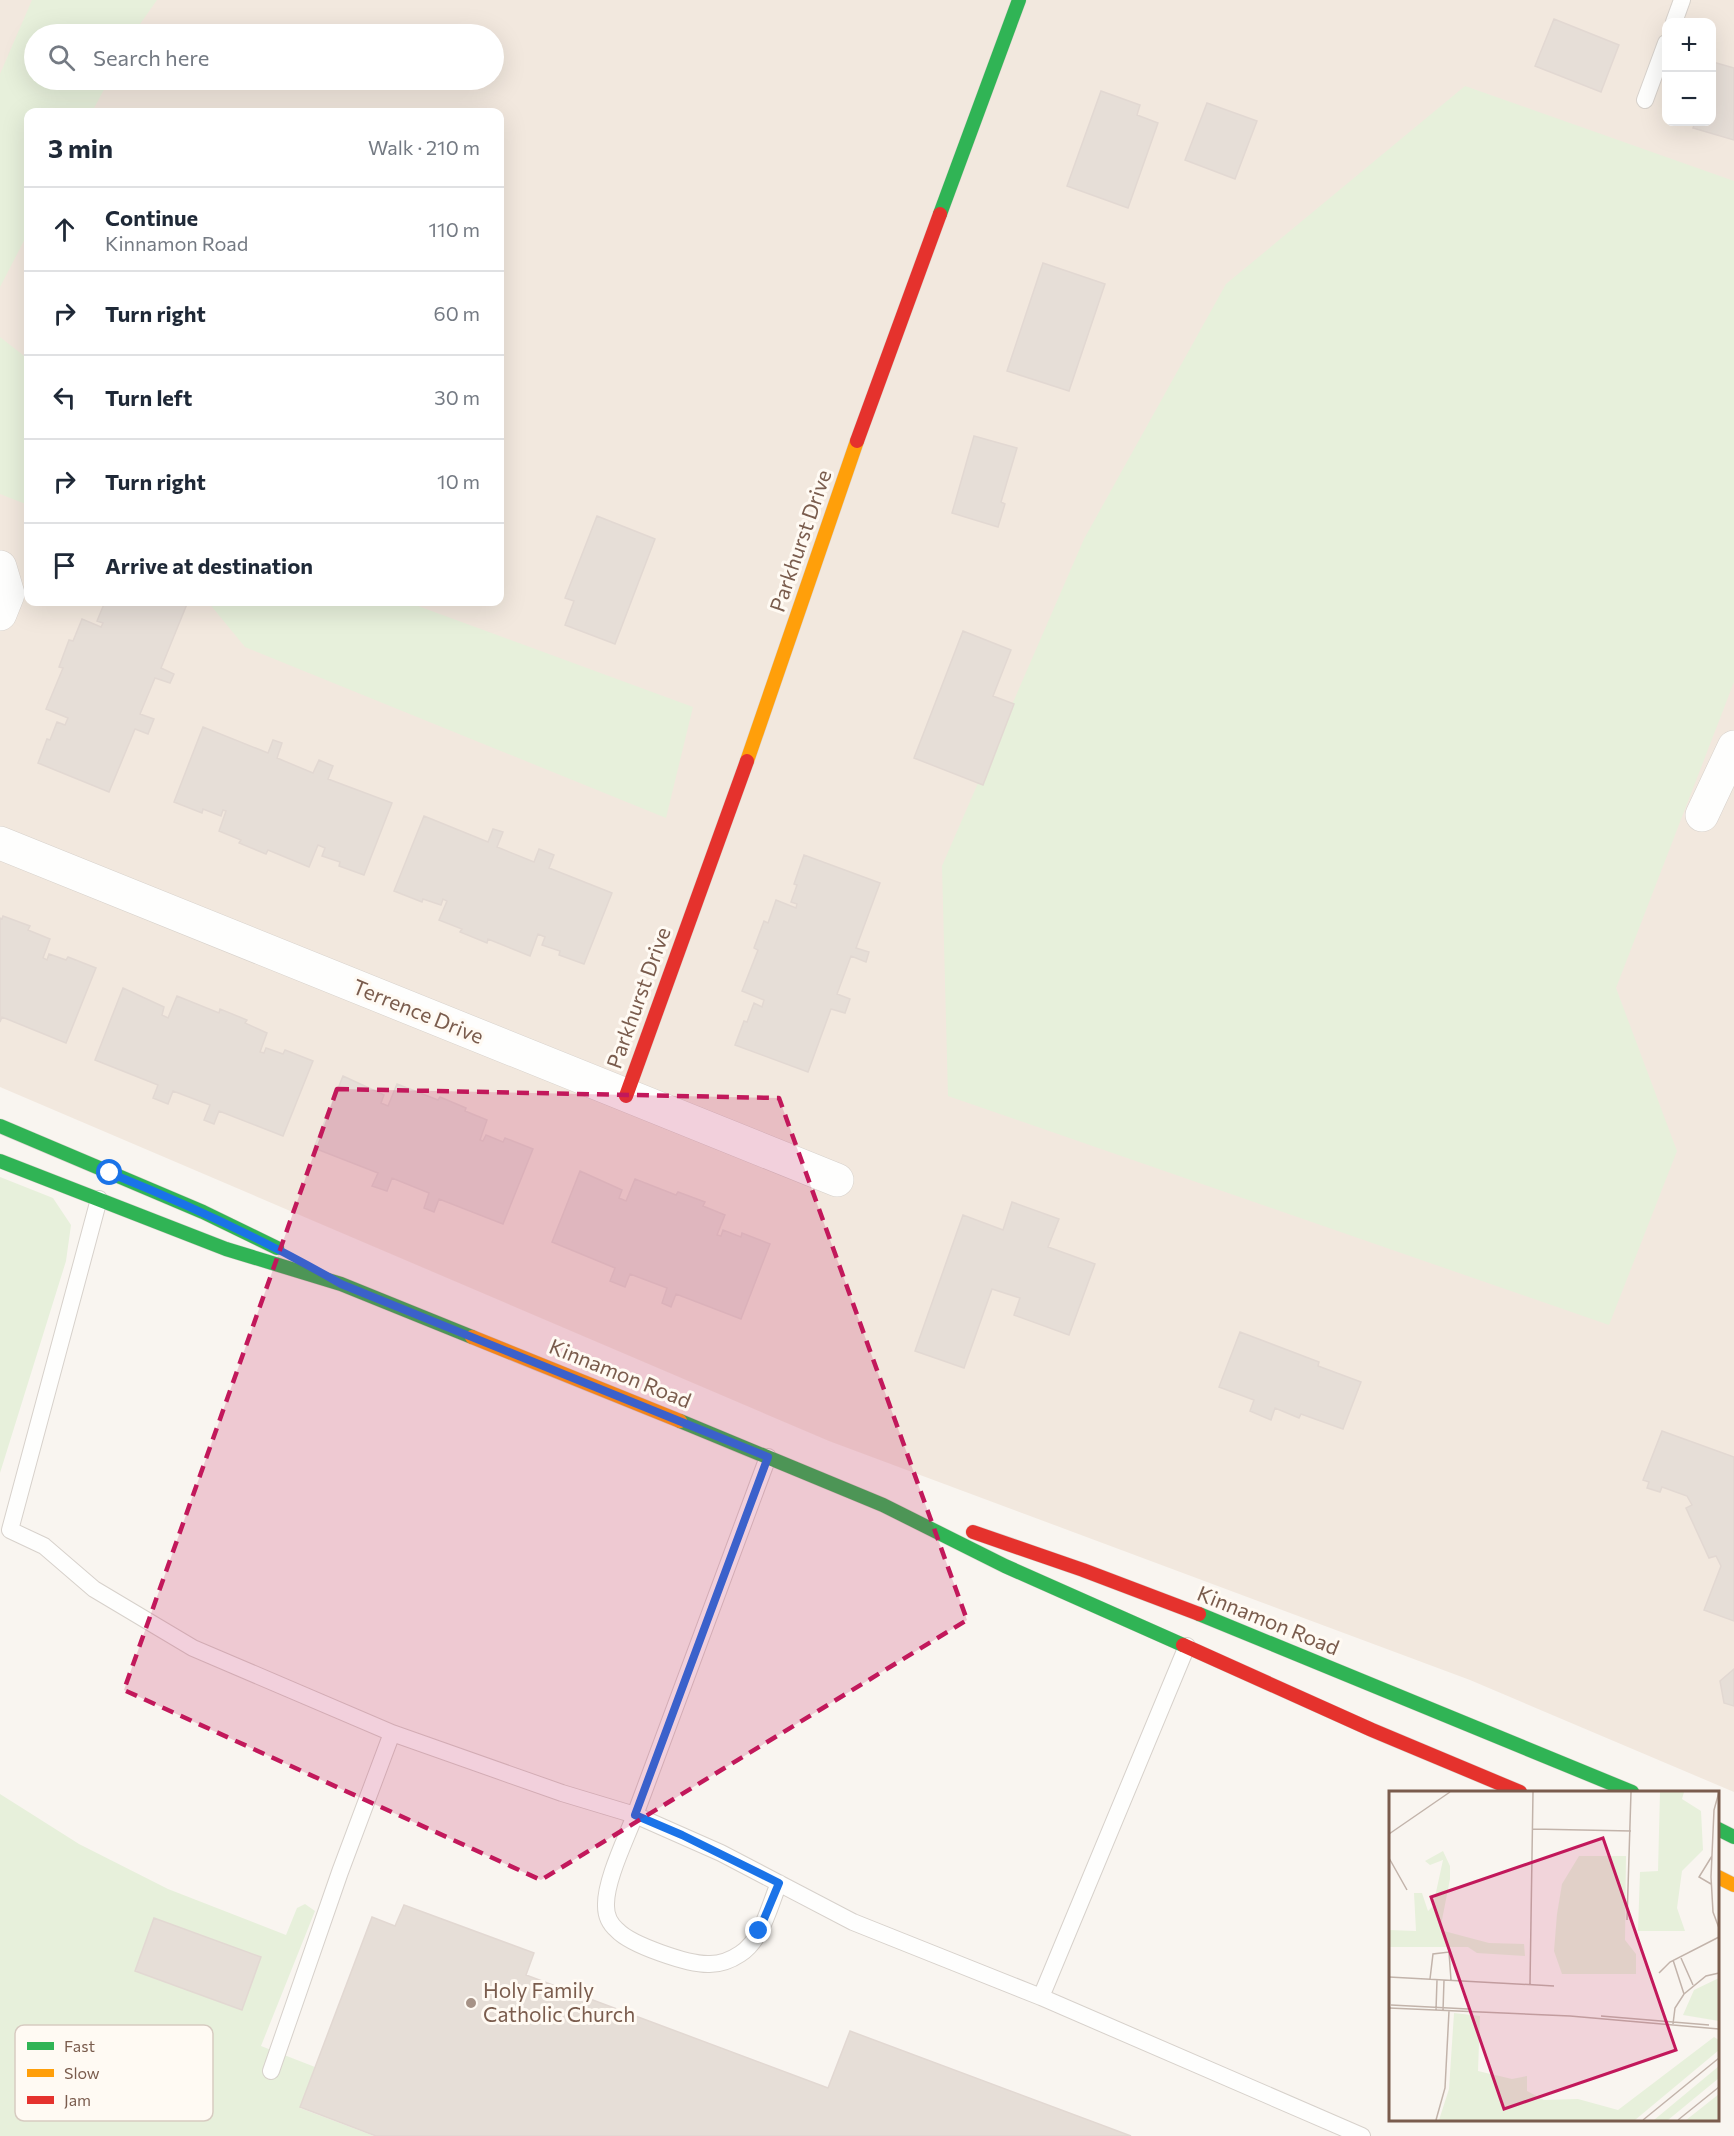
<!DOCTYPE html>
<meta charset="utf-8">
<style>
body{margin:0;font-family:Commissioner,sans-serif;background:#f6f6f7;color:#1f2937}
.controls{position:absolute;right:18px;top:18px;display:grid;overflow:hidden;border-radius:12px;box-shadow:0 6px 24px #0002}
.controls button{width:54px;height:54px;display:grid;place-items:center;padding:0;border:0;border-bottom:2px solid #e0e1e3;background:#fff;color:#1f2937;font:30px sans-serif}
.stop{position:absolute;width:18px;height:18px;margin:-14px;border:4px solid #1a73e8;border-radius:50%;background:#fff}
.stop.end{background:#1a73e8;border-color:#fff;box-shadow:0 2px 6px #0008}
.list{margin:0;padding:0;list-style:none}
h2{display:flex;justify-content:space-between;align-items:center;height:78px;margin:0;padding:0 24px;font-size:26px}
h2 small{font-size:20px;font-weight:400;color:#747a83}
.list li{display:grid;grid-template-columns:39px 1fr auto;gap:18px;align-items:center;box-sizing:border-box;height:84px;padding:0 24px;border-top:2px solid #e0e1e3}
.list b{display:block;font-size:22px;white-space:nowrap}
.list p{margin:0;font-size:20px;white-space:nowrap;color:#747a83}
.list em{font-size:20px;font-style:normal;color:#747a83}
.icon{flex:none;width:33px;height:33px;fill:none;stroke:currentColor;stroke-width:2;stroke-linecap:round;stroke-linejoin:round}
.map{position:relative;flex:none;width:1734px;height:2136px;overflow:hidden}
.search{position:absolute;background:#fff;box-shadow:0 6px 24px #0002;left:24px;top:24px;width:480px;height:66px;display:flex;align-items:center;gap:15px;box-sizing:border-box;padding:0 21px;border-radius:33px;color:#747a83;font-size:22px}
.panel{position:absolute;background:#fff;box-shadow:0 6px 24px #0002;left:24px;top:108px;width:480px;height:498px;border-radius:12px}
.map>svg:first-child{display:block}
.residential{fill:#f2e8de;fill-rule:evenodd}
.green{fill:#e7f0db}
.building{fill:#e6ded7;stroke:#e2d8d2;stroke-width:1.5}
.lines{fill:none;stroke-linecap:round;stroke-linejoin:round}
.lane-casing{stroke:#d7d1cb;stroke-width:18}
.street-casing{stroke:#d7d1cb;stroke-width:34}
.fast-casing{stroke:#d9d2cb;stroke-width:15}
.slow-casing{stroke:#d9d2cb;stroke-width:15}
.jam-casing{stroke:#d9d2cb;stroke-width:15}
.lane{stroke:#fefefd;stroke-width:16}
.street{stroke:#fefefd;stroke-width:33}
.fast{stroke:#30b455;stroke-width:14}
.slow{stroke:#ff9f0a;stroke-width:14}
.jam{stroke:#e5322d;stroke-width:14}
.route{stroke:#1a73e8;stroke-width:8}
.marked{fill:#c2185b;fill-opacity:0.2;stroke:#c2185b;stroke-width:4.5;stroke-dasharray:12 8;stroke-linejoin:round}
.poi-dot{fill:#a69286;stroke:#fffaf3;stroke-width:2}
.labels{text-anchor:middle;stroke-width:6;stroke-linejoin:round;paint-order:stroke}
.street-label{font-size:21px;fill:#7a5c4d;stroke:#fffaf3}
.poi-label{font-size:21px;fill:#7a5c4d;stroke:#fffaf3;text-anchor:start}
.inset-road{fill:none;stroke:#c2b3aa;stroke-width:1.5}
.view{fill:#c2185b;fill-opacity:0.15;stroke:#c2185b;stroke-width:3}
.inset-edge{fill:none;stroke:#7a5c4d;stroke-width:3}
.key{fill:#fffaf3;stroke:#d7cbc1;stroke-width:1.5}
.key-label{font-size:16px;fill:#7a5c4d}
</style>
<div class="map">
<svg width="1734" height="2136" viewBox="0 0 1734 2136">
<rect width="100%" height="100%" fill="#f9f5f0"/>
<path class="residential" d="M0,0H1734V1792L1470,1680L829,1441L0,1087ZM1666,22H1712V122H1666ZM34,34H494V80H34ZM28,112H500V602H28Z"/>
<path class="green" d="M32,0H157L133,34H34V80H109L92,112H28V233L0,287V74Z
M1465,86L1734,181V682L1616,988L1677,1151L1609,1325L948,1096L942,866L1084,539L1226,284Z
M0,337L28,359V505L0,494Z
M208,602H407L693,707L666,818L245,647Z
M0,1177L53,1198L71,1225L66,1261L0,1473Z
M0,1794L79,1844L168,1889L286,1935L297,1908L305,1904L315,1911L261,2046L315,2067L300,2108L374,2136H0Z"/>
<path class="building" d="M1554,19L1619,45L1601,92L1535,66Z
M1713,62L1734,68V140L1693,128L1695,122H1712V67Z
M1101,91L1140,105L1137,115L1158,123L1128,208L1067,186Z
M1207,103L1257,121L1235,179L1185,160Z
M1043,263L1105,284L1069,391L1007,371Z
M974,436L1017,448L1001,502L1005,504L998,527L952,513Z
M597,516L655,539L615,644L565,625L574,601L565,598Z
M100,602H180L187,604L161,668L174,674L170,683L155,678L140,714L154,719L148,734L135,729L109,792L38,763L47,739L50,740L57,722L65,725L68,718L46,709L63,668L59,667L69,640L73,641L82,619L101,627L103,623L97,621L104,604Z
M963,631L1011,650L993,696L1014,704L983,785L914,758Z
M203,727L268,753L273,740L282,743L277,758L313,773L319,760L333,766L328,779L392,803L364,875L339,866L340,862L322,856L325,848L318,845L309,867L268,850L266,854L239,843L241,840L219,831L226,811L223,810L221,816L203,809L202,813L174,802Z
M424,816L488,842L493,829L503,832L497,847L534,862L539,849L554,855L549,868L612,893L584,964L559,955L560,951L542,945L545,937L538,934L530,956L488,939L487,943L460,932L462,929L439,920L447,901L443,899L441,905L423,899L422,902L394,891Z
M804,855L880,883L856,948L869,952L866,962L851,956L837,994L850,999L845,1013L831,1009L808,1072L735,1045L744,1021L747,1022L754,1003L762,1007L764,1000L742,991L758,950L754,948L764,921L768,923L776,900L796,908L797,904L791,902L797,885L794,884Z
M3,916L30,926L28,930L50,939L43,958L47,960L49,954L66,960L68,957L96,968L66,1043L2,1017L0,1022V918L2,919Z
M123,988L164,1007L162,1015L168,1018L177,996L219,1013L220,1009L247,1020L245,1023L267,1033L260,1052L264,1053L266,1048L283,1054L285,1050L313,1061L283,1136L219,1111L214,1124L204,1120L210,1105L173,1091L168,1104L153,1098L158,1085L95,1060Z
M343,1076L384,1095L381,1103L388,1106L397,1084L438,1100L440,1097L466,1108L465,1111L487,1120L480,1140L483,1141L486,1135L503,1142L505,1138L533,1149L503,1224L439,1199L434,1212L424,1208L429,1193L392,1178L387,1191L372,1186L378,1173L314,1148Z
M580,1171L622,1190L619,1198L626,1201L635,1179L676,1195L678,1192L705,1202L703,1206L725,1215L717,1235L721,1236L723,1230L741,1237L742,1233L770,1244L741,1319L676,1294L671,1307L662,1303L667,1288L630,1274L625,1287L610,1281L615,1268L552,1242Z
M1012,1202L1059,1219L1048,1247L1095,1264L1069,1335L1014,1315L1020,1298L992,1289L964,1368L915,1351L963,1215L1003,1230Z
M1240,1332L1319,1362L1318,1366L1361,1382L1343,1429L1301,1414L1299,1418L1275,1408L1271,1420L1250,1411L1254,1400L1219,1387Z
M1662,1431L1734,1457V1621L1704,1610L1721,1566L1716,1556L1709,1558L1686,1508L1692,1505L1687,1496L1662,1487L1660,1492L1647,1488L1649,1482L1643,1480Z
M1734,1669V1706L1724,1703L1720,1681Z
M404,1905L534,1953L526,1975L828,2088L850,2031L1131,2136H376L300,2107L372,1917L395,1926Z
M154,1918L261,1957L242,2010L135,1971Z"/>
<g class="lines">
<defs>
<path id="lane" d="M1674,22L1682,0
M1645,100L1666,43
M99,1199L10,1530L44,1546L94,1589L193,1648L392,1733L562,1793L635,1815L768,1457
M779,1883C769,1907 762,1940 740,1954C731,1960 721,1964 710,1964C689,1965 631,1945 617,1930C610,1924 606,1915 606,1906C605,1881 626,1839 635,1815L721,1853L853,1922L1041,1997L1187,1646
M1041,1997L1362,2136
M271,2071L340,1872L392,1733"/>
<path id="street" d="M0,567L8,594L0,614
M1702,815L1734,747
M0,843L837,1180"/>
<path id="fast" d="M940,214L1019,0
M0,1126L203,1212L277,1248
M0,1161L226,1249L341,1284L472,1337
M680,1421L883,1505L1005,1566L1183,1645
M1199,1614L1632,1792
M1718,1829L1734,1837"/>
<path id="slow" d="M747,761L857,441
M472,1337L680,1421
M1718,1877L1734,1885"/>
<path id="jam" d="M857,441L940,214
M626,1096L747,761
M973,1532L1083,1570L1199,1614
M1183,1645L1372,1730L1520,1792"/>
</defs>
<use href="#lane" class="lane-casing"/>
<use href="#street" class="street-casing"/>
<use href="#fast" class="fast-casing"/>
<use href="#slow" class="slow-casing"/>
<use href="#jam" class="jam-casing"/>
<use href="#lane" class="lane"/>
<use href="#street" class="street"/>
<use href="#fast" class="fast"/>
<use href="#slow" class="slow"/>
<use href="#jam" class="jam"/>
</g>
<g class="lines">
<path class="route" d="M110,1173C189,1205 267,1241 341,1284L768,1457L635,1815L682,1835L779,1883L759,1931"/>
</g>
<path class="marked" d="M337,1089L779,1098L967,1620L541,1880L124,1690Z"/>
<circle class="poi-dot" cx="471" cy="2003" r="6"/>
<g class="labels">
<g class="street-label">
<text transform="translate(801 541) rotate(-71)" y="7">Parkhurst Drive</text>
<text transform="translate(639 998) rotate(-70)" y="7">Parkhurst Drive</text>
<text transform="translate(418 1012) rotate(22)" y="7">Terrence Drive</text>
<text transform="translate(620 1374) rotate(22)" y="7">Kinnamon Road</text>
<text transform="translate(1268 1621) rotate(22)" y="7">Kinnamon Road</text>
</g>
<g class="poi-label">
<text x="483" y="1998">Holy Family<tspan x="483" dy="24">Catholic Church</tspan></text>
</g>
</g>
<g transform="translate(1389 1791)">
<rect width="330" height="330" fill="#f9f5f0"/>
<path d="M271,1H295L293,8L312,20L314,59L293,80L288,117L296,140H249L251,81L269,80ZM54,60L61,75V88L51,139L100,152L135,153L136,165L88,162L79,156H0V139L27,140L25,102H33L39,120L44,115L54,69L41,74L36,70ZM190,65H237L236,149L247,163V183H173L165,160L168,123L173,93ZM330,187V230L294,224L305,199ZM65,222L91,225L89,280L123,288L138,285V300L155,309L189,308L229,319L325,246L330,249V259L246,329H50L60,298ZM330,275V287L279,329H265ZM330,303V329H297L306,322Z" fill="#e7f0db"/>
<path class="inset-road" d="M330,1L325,19L322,86L324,121L330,137M144,38L242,40M0,43L61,1M0,67L18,99M322,93L310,86L323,65M238,129L242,1M292,167L304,194M284,169L295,203M270,182L281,171L330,146M0,186L165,195M41,188L44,163L60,161L62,189M141,193L144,1M2,214L79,218M0,217L181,225L330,238M47,219L48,189M54,220L55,189M212,225L320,234M284,233L286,217L295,203L317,185L330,182M47,329L56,297L60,220M254,329L330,267M289,329L330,296"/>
<path class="view" d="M214,47L287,259L115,318L42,106Z"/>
<rect width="330" height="330" class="inset-edge"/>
</g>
<rect x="15" y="2025" width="198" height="96" rx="9" class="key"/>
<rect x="27" y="2042" width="27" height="8" fill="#30b455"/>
<rect x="27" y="2069" width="27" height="8" fill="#ff9f0a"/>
<rect x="27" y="2096" width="27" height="8" fill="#e5322d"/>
<g class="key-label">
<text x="64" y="2052">Fast</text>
<text x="64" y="2079">Slow</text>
<text x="64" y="2106">Jam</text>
</g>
</svg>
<div class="controls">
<button>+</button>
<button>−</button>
</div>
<div class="stop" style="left:110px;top:1173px"></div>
<div class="stop end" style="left:759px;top:1931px"></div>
<div class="search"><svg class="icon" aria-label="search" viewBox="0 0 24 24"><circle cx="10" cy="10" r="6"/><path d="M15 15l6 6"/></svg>Search here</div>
<section class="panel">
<h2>3 min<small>Walk · 210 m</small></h2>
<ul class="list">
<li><svg class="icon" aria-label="ahead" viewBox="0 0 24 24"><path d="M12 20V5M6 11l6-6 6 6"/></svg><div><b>Continue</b><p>Kinnamon Road</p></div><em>110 m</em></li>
<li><svg class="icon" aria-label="right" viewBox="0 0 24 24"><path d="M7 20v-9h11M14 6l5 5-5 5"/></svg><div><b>Turn right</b></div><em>60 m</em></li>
<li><svg class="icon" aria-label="left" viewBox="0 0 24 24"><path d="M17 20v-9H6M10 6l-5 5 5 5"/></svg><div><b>Turn left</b></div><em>30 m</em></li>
<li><svg class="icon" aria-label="right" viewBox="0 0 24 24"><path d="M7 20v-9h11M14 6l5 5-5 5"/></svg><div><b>Turn right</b></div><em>10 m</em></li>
<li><svg class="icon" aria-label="arrive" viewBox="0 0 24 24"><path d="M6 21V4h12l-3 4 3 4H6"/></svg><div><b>Arrive at destination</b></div></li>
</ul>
</section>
</div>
